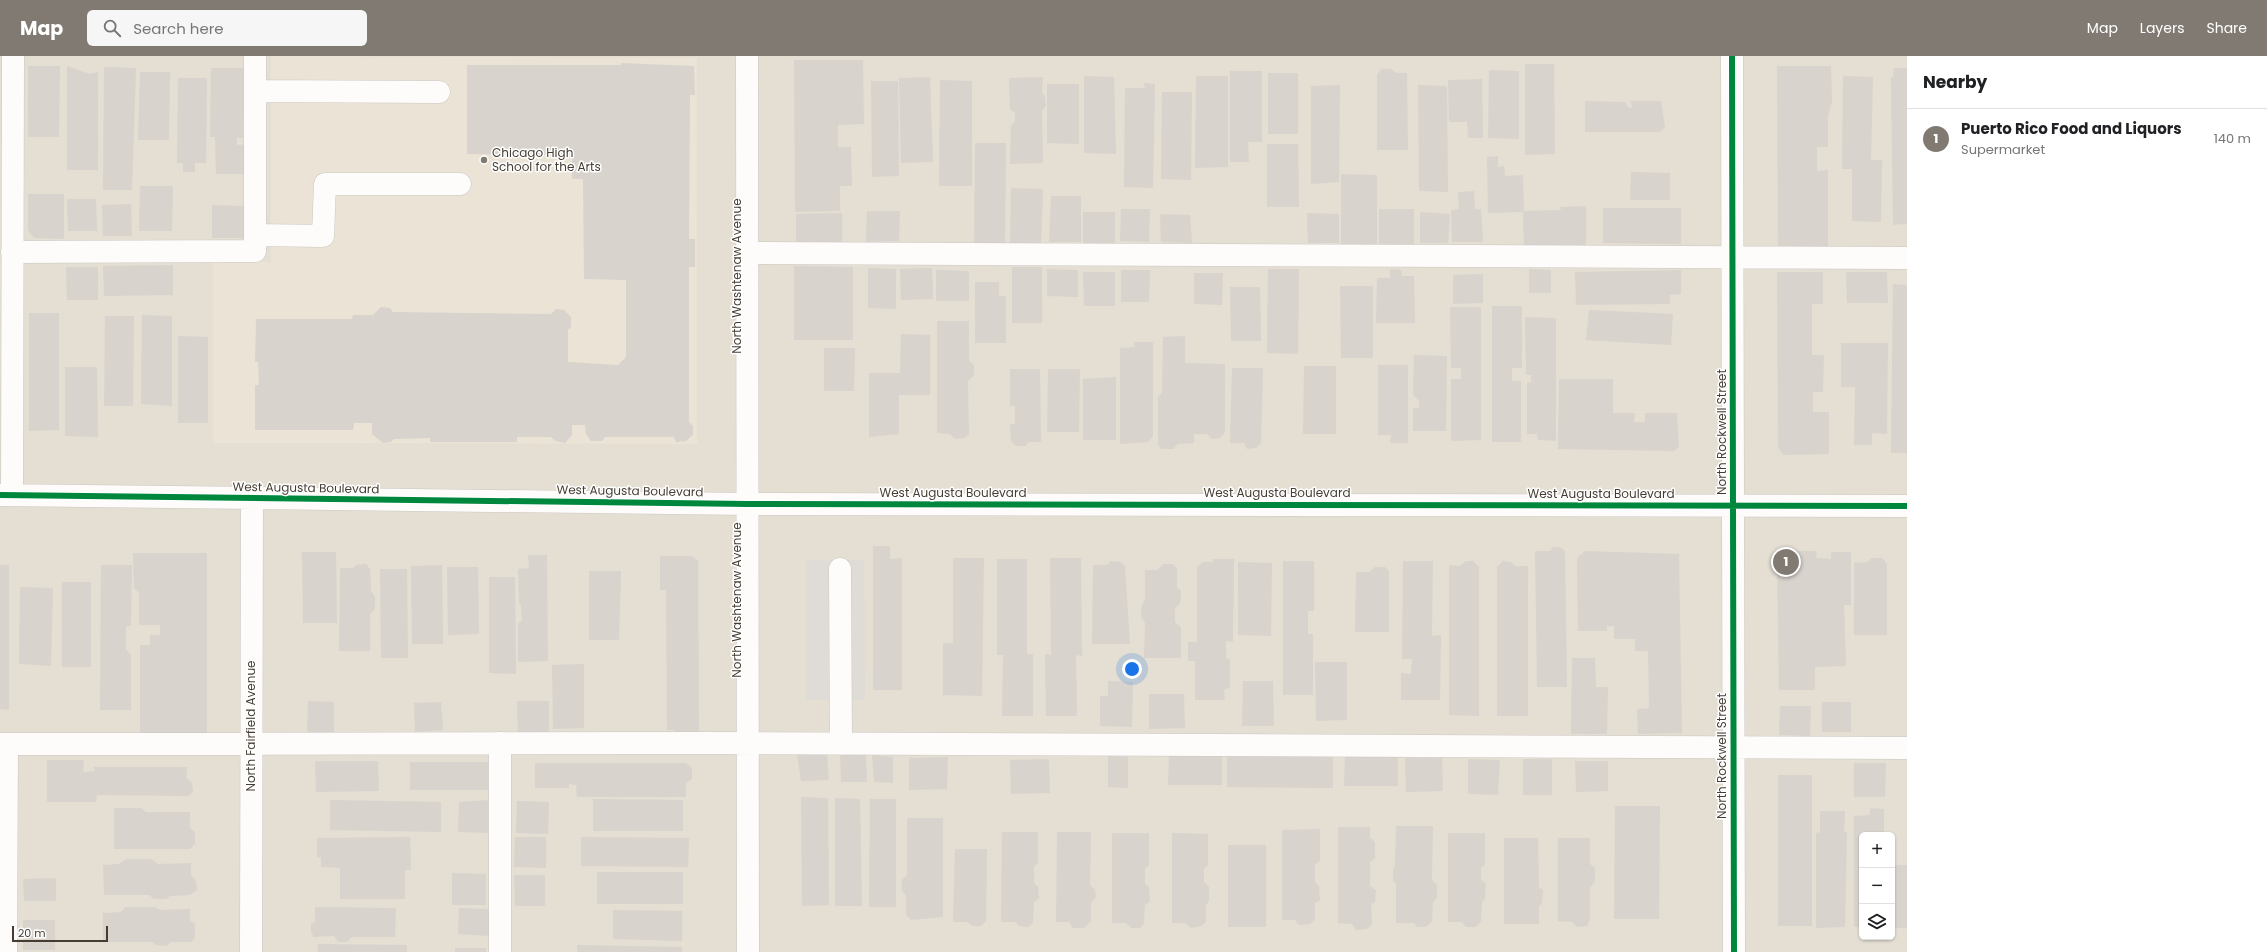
<!DOCTYPE html>
<meta charset="utf-8">
<style>
body{margin:0;font-family:Poppins,sans-serif;background:#f6f6f6;color:#202124}
.controls{position:absolute;right:12px;bottom:12px;display:grid;overflow:hidden;border-radius:6px;box-shadow:0 1px 3px #0004}
.controls button{width:36px;height:36px;display:grid;place-items:center;padding:0;border:0;border-bottom:1px solid #e0e0e0;background:#fff;color:#202124;font:20px sans-serif}
.scale{position:absolute;left:12px;bottom:10px;width:96px;box-sizing:border-box;padding-left:4px;border:2px solid #453d33;border-top:0;font-size:11px;line-height:14px;white-space:nowrap;color:#453d33;-webkit-text-stroke:3px #fff;paint-order:stroke}
.you{position:absolute;left:1132px;top:613px;width:14px;height:14px;margin:-10px;border:3px solid #fff;border-radius:50%;background:#1a73e8;box-shadow:0 0 0 6px #1a73e833}
.badge{display:grid;place-items:center;width:26px;height:26px;border-radius:50%;background:#817a72;color:#fff;font-size:13px;font-weight:700}
.pin{position:absolute;translate:-50% -50%;border:2px solid #fff;box-shadow:0 1px 4px #0006}
.list{margin:0;padding:0;list-style:none}
h2{display:flex;justify-content:space-between;align-items:center;height:52px;margin:0;padding:0 16px;font-size:17px}
h2 small{font-size:13px;font-weight:400;color:#757577}
.list li{display:grid;grid-template-columns:26px 1fr auto;gap:12px;align-items:center;box-sizing:border-box;height:60px;padding:0 16px;border-top:1px solid #e0e0e0}
.list b{display:block;font-size:15px;white-space:nowrap}
.list p{margin:0;font-size:13px;white-space:nowrap;color:#757577}
.list em{font-size:13px;font-style:normal;color:#757577}
.icon{flex:none;width:22px;height:22px;fill:none;stroke:currentColor;stroke-width:2;stroke-linecap:round;stroke-linejoin:round}
.map{position:relative;flex:none;width:1907px;height:896px;overflow:hidden}
header{display:flex;align-items:center;gap:24px;box-sizing:border-box;height:56px;padding:0 20px;background:#817a72;color:#fff}
header strong{font-size:19px}
nav{display:flex;gap:22px;margin-inline-start:auto;font-size:14px}
.search{width:280px;height:36px;background:#f6f6f6;display:flex;align-items:center;gap:10px;box-sizing:border-box;padding:0 14px;border-radius:6px;color:#757577;font-size:15px}
main{display:flex}
aside{flex:1;background:#fff}
.map>svg:first-child{display:block}
.residential{fill:#e4ded3;fill-rule:evenodd}
.education{fill:#ebe3d5}
.parking{fill:#dfdbd6}
.building{fill:#d8d3cd}
.lines{fill:none;stroke-linecap:round;stroke-linejoin:round}
.minor-casing{stroke:#ccc8c2;stroke-width:23}
.minor{stroke:#fdfcfb;stroke-width:22}
.cycleway-casing{stroke:#fff;stroke-width:8}
.cycleway{stroke:#00873e;stroke-width:6}
.poi-dot{fill:#817a72;stroke:#fff;stroke-width:1.5}
.labels{text-anchor:middle;stroke-width:3;stroke-linejoin:round;paint-order:stroke}
.poi-label{font-size:12px;fill:#453d33;stroke:#fff;text-anchor:start}
.street-label{font-size:12px;fill:#453d33;stroke:#fff}
</style>
<header>
<strong>Map</strong>
<div class="search"><svg class="icon" aria-label="search" viewBox="0 0 24 24"><circle cx="10" cy="10" r="6"/><path d="M15 15l6 6"/></svg>Search here</div>
<nav><a>Map</a><a>Layers</a><a>Share</a></nav>
</header>
<main>
<div class="map">
<svg width="1907" height="896" viewBox="0 0 1907 896">
<rect width="100%" height="100%" fill="#f0ece6"/>
<path class="residential" d="M0,0H1907V896H0ZM1862,779H1892V881H1862Z"/>
<path class="education" d="M271,0L697,2V388L213,387V206H271Z"/>
<path class="parking" d="M806,504H864L865,644H806Z"/>
<path class="building" d="M794,4H863L864,68L838,69V91H851L852,130H840V155L795,156Z
M621,7L694,10L695,39H690L689,183H695V211H689V366L693,370V379L686,385L676,386L674,381H605L602,385H591L586,378L585,369H572V379L565,387L555,385L551,381H517V386H430V382L394,383L391,386L383,387L372,378V367H354L353,374H255V329H259L258,306H255L256,263H352L353,259H373L381,251L390,252L393,256L551,258L556,253L564,254L571,261V271L568,274V306L618,309L626,301V224L584,223L583,123H572V99L467,98V9H621Z
M1525,8H1554L1555,98L1525,99Z
M28,10H60L59,81H28Z
M67,10L90,18L98,16V114H67Z
M1777,10H1831L1832,45L1828,61V91H1817V115L1828,114V193H1778Z
M104,11L136,12L132,134H103Z
M211,12H244L243,82H237V89L249,88V118H216L215,81H210Z
M1894,12H1907V168L1893,169L1891,22L1893,21Z
M1382,13H1391L1396,17H1407L1408,94H1377V18Z
M1489,14L1519,15V83L1488,82Z
M1230,15H1262V86H1248L1249,106H1230Z
M140,16H170L169,84H138Z
M1268,17H1298V78H1268Z
M1084,20L1114,21L1116,98L1084,97Z
M1196,20H1228V111L1195,112Z
M1843,20L1873,21L1871,104H1882L1881,166L1852,165V113H1842Z
M930,21L933,106L901,107L899,22Z
M1043,21L1042,37L1045,41L1046,50L1042,55L1043,107L1010,108L1011,70L1015,65V57L1010,53L1009,22Z
M178,22H207L206,107H195V116H183V107H177Z
M1482,23L1483,82H1468L1467,66H1449L1448,24Z
M940,24L972,25V130H939Z
M871,25H898L899,120L872,121Z
M1144,27L1155,28L1153,132L1124,131L1125,32H1145Z
M1047,28H1079V88L1047,87Z
M1340,29L1339,126L1311,128V30Z
M1418,29L1447,30L1448,136L1419,135Z
M1162,36H1192L1191,124L1161,123Z
M1585,45L1625,46L1628,51L1632,52L1631,45H1661L1665,71L1660,76H1585Z
M975,87H1006L1005,190H974Z
M1267,88H1298L1299,151H1267Z
M1498,100V111L1504,110L1505,120L1523,119L1524,155L1561,154L1560,151L1586,150V192H1524L1523,156L1488,157L1487,101Z
M1631,116L1670,117V144H1630Z
M1341,118L1377,119V190L1341,191Z
M140,130H173L172,175H139Z
M1011,132L1043,133L1041,189L1010,188Z
M1474,135L1475,153H1481L1483,186H1452L1451,154L1459,153L1458,136Z
M28,138H64V183L34,182L28,174Z
M1051,140H1081V186H1049Z
M67,143H96L97,175H68Z
M131,148L132,180H103L102,149Z
M212,149L246,150V182H212Z
M1603,152H1681V188L1603,187Z
M1121,153H1150L1149,186L1120,185Z
M1379,153H1414V190H1379Z
M867,155H900L899,185L866,186Z
M1083,156H1115V189H1083Z
M1420,156L1450,158L1448,187H1420Z
M842,157V186L796,187V158Z
M1307,157L1339,158V187H1308Z
M1160,158L1190,159L1192,187L1161,186Z
M173,209V239L104,240L103,210Z
M794,210L853,211V284H794Z
M66,211H98V244H67Z
M1012,211H1042V267H1012Z
M868,212L896,213V253L868,252Z
M932,212L933,243L901,244L900,213Z
M1047,213L1078,214V241L1047,240Z
M1268,213H1299L1298,298L1267,297Z
M1390,213L1401,214L1402,220H1414L1415,267H1376L1377,222H1390Z
M1529,213L1551,214V237H1529Z
M936,214L969,215V245H936Z
M1121,214H1150L1149,246H1121Z
M1681,214V238L1670,239V248L1576,249L1575,216Z
M1083,216H1115V250H1084Z
M1777,216H1823V248H1812V299H1824L1823,336H1813V356H1829V398L1784,399L1780,395L1778,390Z
M1846,216H1887L1888,247H1847Z
M1194,217H1223L1222,249L1194,248Z
M1483,218V247L1453,248V219Z
M975,226H999V240H1006V287H975Z
M1893,228L1907,229V397H1891Z
M1340,230H1373V302H1341Z
M1230,231H1260L1261,285H1231Z
M1492,250H1522V312H1512V325H1521V386H1492Z
M1450,251H1481V384L1451,385V323H1461V312H1451Z
M1589,254L1673,258L1671,289L1586,284Z
M29,257H59V374L29,375Z
M142,259L172,260V350L141,348Z
M105,260H134L133,350H104Z
M1525,261L1556,262V385L1538,384L1537,378H1527V327L1531,326V319H1526Z
M937,265H969V305L974,309V319L968,325L969,379L964,382L955,383L950,378L937,377Z
M901,278L930,279V339H899V378L869,381V317H900Z
M178,280L208,281V367H178Z
M1185,280V307L1225,308V376L1220,382L1212,383L1207,378H1194V387L1178,388L1173,393H1161L1158,388V341L1162,337L1163,281Z
M1134,286H1153V380L1148,386L1120,388V292L1134,291Z
M1841,287H1888L1887,378L1872,377V389H1854L1855,331H1841Z
M824,292H855L854,335H824Z
M1414,299L1447,300L1446,375H1413V352H1419V345L1413,339Z
M1378,309H1408V387H1390L1391,379H1378Z
M1304,310H1336V378H1303Z
M65,311H97L98,381L65,380Z
M1232,312H1263L1261,387L1256,392L1247,393L1244,387H1230Z
M1010,313H1040L1041,386H1029L1025,390H1016L1011,385L1010,368H1015V350H1010Z
M1048,313H1080L1079,376H1047Z
M1116,321V384H1083V323Z
M1559,323H1613V357H1635L1634,366H1645V357H1677L1679,391L1674,395L1558,393Z
M873,490H890V503L902,502V634H873Z
M1553,491H1560L1565,495L1567,631H1537L1535,495H1550Z
M1781,493L1786,495H1817L1816,502L1831,503V496H1851V549H1844L1846,610L1815,611V634H1779L1777,504L1775,501V496Z
M1585,495L1679,498L1682,677L1638,678L1637,653L1649,652L1648,595H1635V583H1614V570H1607V575H1578L1577,502Z
M302,496H336L337,567H303Z
M133,497H207V679L140,678V589H150V579H160V569H139V537L134,532Z
M528,499H547L548,605L518,606V568L522,564L521,549L519,546L518,513L529,512Z
M660,500H692L698,505L699,683H675V674H667L666,534H660Z
M953,502H984L982,640L943,639V587H953Z
M1050,502H1081L1082,600L1076,599L1077,660H1046L1045,598L1051,599Z
M1872,502H1882L1887,508V579H1854V507L1867,506Z
M997,503H1027V598H1033V660H1002L1003,599H997Z
M1213,503H1234L1233,586L1226,585V602L1230,604V631L1224,634L1225,644H1195V605H1188V586H1197V511L1203,506H1213Z
M1111,505L1121,506L1125,510L1130,588H1092L1093,509H1107Z
M1283,505H1314V555H1308V578H1313V639H1283Z
M1403,505H1433L1432,580L1441,579L1440,644H1401V617L1411,618L1412,603H1402Z
M1466,505H1473L1479,511V660L1449,659V509L1460,510Z
M1503,505L1511,506L1515,510H1528V660H1497V511Z
M1238,506L1272,507L1271,580L1238,579Z
M366,508L370,513L371,535L375,541V553L370,558V595H339L340,512H354L356,509Z
M1163,508H1173L1177,513V531L1181,535L1180,547L1175,552V566L1181,572V602H1144L1145,567L1141,561L1142,549L1145,544V514H1157Z
M0,509H9V654L0,653Z
M101,509H132L131,570H126V593L131,599V654H100Z
M442,509L443,588H412L411,510Z
M447,511H478L479,578L448,579Z
M1375,511H1385L1389,515V576H1355L1356,516H1369Z
M380,513H407L408,602H381Z
M589,515H621L619,584H589Z
M489,521H515L516,618L489,617Z
M62,526H91V611H62Z
M20,531L53,532L51,610L19,608Z
M1572,602H1595L1596,631H1608L1607,678H1571Z
M1315,606H1347V664L1316,665Z
M584,608V672L553,673L552,609Z
M1108,625L1133,626L1132,671L1100,670V640H1108Z
M1243,625H1273L1274,670H1242Z
M1149,638H1184L1185,672L1149,673Z
M308,645L334,646V679H307Z
M517,645H549V678H518Z
M441,646L443,674L415,676L414,647Z
M1822,646H1851V676H1822Z
M1780,650H1811L1810,680L1779,679Z
M1169,697H1222V729H1168Z
M797,698H827L829,724L801,725Z
M840,698L866,699L867,726H841Z
M1345,698H1398V730H1344Z
M872,699L893,701V727L874,726Z
M1227,699L1333,700V732L1227,731Z
M1108,700L1128,701V732L1108,731Z
M948,701L947,733L909,734V702Z
M1405,702H1442L1443,735L1406,736Z
M1049,703L1050,737L1011,738L1010,704Z
M1468,703L1500,704L1498,739L1468,738Z
M1523,703H1552V739H1523Z
M47,704H84L83,716L95,715L94,711H187L186,721L192,727L193,736L188,740L97,739L96,746H47Z
M315,705H378L379,735L316,736Z
M1575,705H1608V735L1576,736Z
M410,706H488V734H410Z
M535,707H686L692,712V723L686,727V741H577L576,729L569,728V732H535Z
M1854,707H1886L1885,741H1854Z
M1778,719H1812V870H1778Z
M801,741L828,742L829,849L802,850Z
M835,742L860,743L862,850H835Z
M593,743L683,744V775H593Z
M870,743H896V851H869Z
M330,744L441,746V776L330,774Z
M488,744V777L458,776L459,746Z
M517,745L549,746L548,778L516,777Z
M1615,750H1660L1659,863H1614Z
M114,752H141L146,756H190V772L195,776V788L190,793H114Z
M1870,752L1884,753V779H1862V871H1854V760L1870,759Z
M1820,755H1845L1844,776H1847L1845,871L1816,872V777L1820,776Z
M907,762H943V861L911,864L906,859V839L902,835V824L907,819Z
M1396,770H1433L1432,824L1437,829V842L1433,846L1432,865L1426,871H1417L1414,867H1396V828L1393,824V814L1395,810Z
M1338,771H1370V782L1375,786V802L1370,806V830L1376,834L1375,846L1371,848L1372,868L1367,873L1356,874L1352,868L1338,867Z
M1320,773V805L1315,809V826L1319,830L1320,844L1315,847V863L1310,868L1299,869L1295,864H1282V774Z
M1002,776H1038V807L1034,811V827L1038,831L1039,842L1034,846L1033,866L1029,871L1019,870L1016,866H1001Z
M1057,776H1091L1090,829L1095,834L1096,841L1091,847V865L1084,872H1073L1069,866H1056Z
M1112,777H1149V809L1145,813V828L1149,831L1150,845L1145,849L1144,867L1140,872H1131L1126,867H1112Z
M1172,777L1208,778V809L1204,813V825L1209,831V845L1206,849V866L1201,870L1191,872L1185,867H1172Z
M1448,777H1485V808L1481,812V824L1486,828L1485,843L1482,846L1481,865L1476,871H1466L1462,866H1448Z
M410,781L411,814H405V843H340V812L321,811V801L317,802V782Z
M515,781H546V812L514,811Z
M581,781L689,782L688,811L581,810Z
M1504,782H1538L1539,831L1543,834L1542,847L1539,850V868H1504Z
M1558,782H1590V808L1595,812V825L1590,832V863L1587,870L1577,871L1572,866L1558,865Z
M1228,789H1266V871H1228Z
M955,793H987L986,865L981,870H973L967,866H953Z
M126,803H151L158,808L191,807V819L196,825L197,834L190,839L170,840L166,843H154L149,839H104L103,809L119,808Z
M1892,809H1907V872H1892Z
M597,816H683V848H597Z
M452,817L486,818V849H452Z
M514,819H545V850H515Z
M56,822V845H24L23,823Z
M125,851H155L159,854L190,853V865L195,868V882L191,886H171L167,890L156,889L152,886H103V857L121,856Z
M315,851L396,852L395,881H352L347,886H338L334,880L314,881L311,876V868L315,866Z
M459,852L490,853L489,880L458,878Z
M613,854L682,855V885L613,883Z
M23,864H55V894H23Z
M318,888L407,889V896H318Z
M577,889L682,891V896H577Z
M455,892H486V896H455Z"/>
<g class="lines">
<defs>
<path id="minor" d="M747,0L748,896
M1732,0L1734,896
M255,35L439,36
M255,179L323,180L325,128H460
M12,196L255,195V0
M747,197L1907,202
M0,439L748,448L1907,450
M12,439L13,0
M840,513L841,688
M500,687V896
M0,688L703,687L1907,692
M6,896L7,688
M251,896L252,443"/>
</defs>
<use href="#minor" class="minor-casing"/>
<use href="#minor" class="minor"/>
<defs>
<path id="cycleway" d="M1732,0L1734,896
M0,439L748,448L1907,450"/>
</defs>
<use href="#cycleway" class="cycleway-casing"/>
<use href="#cycleway" class="cycleway"/>
</g>
<circle class="poi-dot" cx="484" cy="104" r="4"/>
<g class="labels">
<g class="poi-label">
<text x="492" y="101">Chicago High<tspan x="492" dy="14">School for the Arts</tspan></text>
</g>
<g class="street-label">
<text transform="translate(737 220) rotate(-90)" y="4">North Washtenaw Avenue</text>
<text transform="translate(1722 376) rotate(-90)" y="4">North Rockwell Street</text>
<text transform="translate(306 432) rotate(1)" y="4">West Augusta Boulevard</text>
<text transform="translate(630 435) rotate(1)" y="4">West Augusta Boulevard</text>
<text x="953" y="441">West Augusta Boulevard</text>
<text x="1277" y="441">West Augusta Boulevard</text>
<text x="1601" y="442">West Augusta Boulevard</text>
<text transform="translate(737 544) rotate(-90)" y="4">North Washtenaw Avenue</text>
<text transform="translate(251 670) rotate(-90)" y="4">North Fairfield Avenue</text>
<text transform="translate(1722 700) rotate(-90)" y="4">North Rockwell Street</text>
</g>
</g>
</svg>
<div class="controls">
<button>+</button>
<button>−</button>
<button><svg class="icon" aria-label="layers" viewBox="0 0 24 24"><path d="M12 4l9 5-9 5-9-5zM3 14l9 5 9-5"/></svg></button>
</div>
<div class="scale">20 m</div>
<div class="you"></div>
<div class="pin badge" style="left:1786px;top:506px">1</div>
</div>
<aside>
<h2>Nearby<small></small></h2>
<ul class="list">
<li><span class="badge">1</span><div><b>Puerto Rico Food and Liquors</b><p>Supermarket</p></div><em>140 m</em></li>
</ul>
</aside>
</main>
